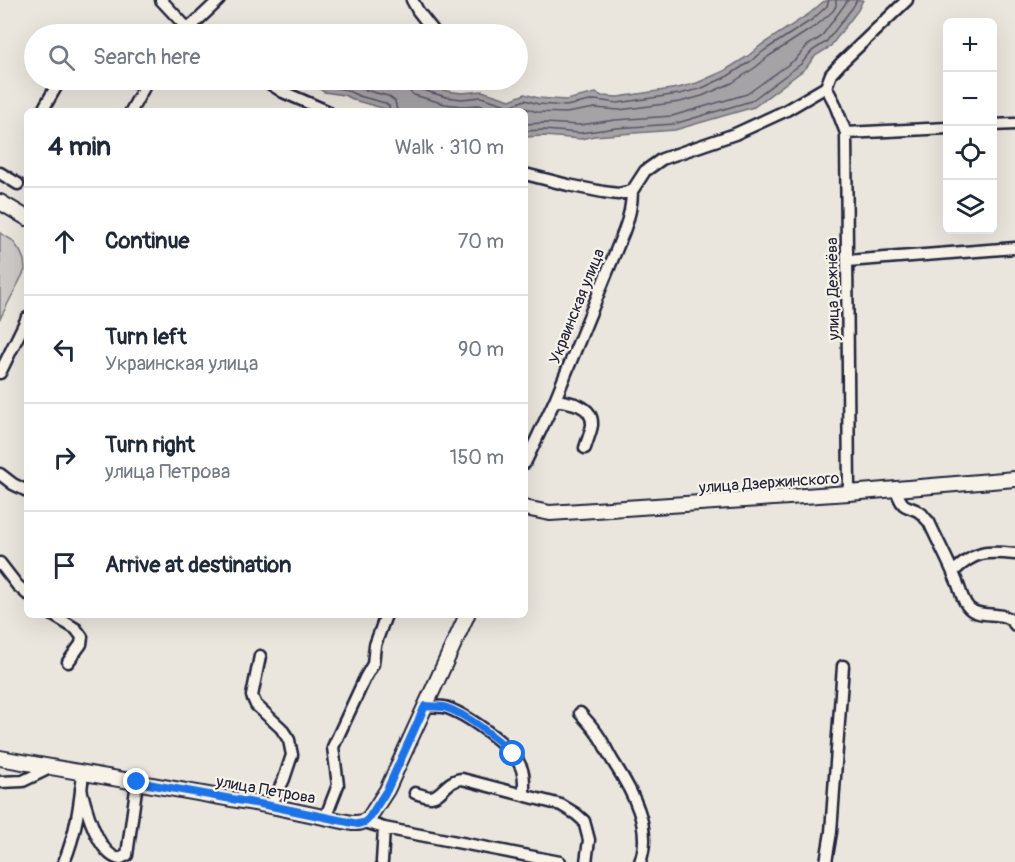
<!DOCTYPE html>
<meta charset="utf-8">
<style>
body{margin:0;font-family:Pangolin,sans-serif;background:#f2f2f3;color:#1f2937}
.controls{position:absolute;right:18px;top:18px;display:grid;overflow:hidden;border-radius:9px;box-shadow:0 6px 24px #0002}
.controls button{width:54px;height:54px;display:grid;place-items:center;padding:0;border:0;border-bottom:2px solid #e0e1e3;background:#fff;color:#1f2937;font:30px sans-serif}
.stop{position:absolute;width:18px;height:18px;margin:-14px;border:4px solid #1a73e8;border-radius:50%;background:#fff}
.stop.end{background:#1a73e8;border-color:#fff;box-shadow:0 2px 6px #0008}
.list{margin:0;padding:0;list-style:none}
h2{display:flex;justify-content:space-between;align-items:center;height:78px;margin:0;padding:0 24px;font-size:26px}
h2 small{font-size:20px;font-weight:400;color:#747a83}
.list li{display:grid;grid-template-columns:39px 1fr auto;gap:18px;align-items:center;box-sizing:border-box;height:108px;padding:0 24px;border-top:2px solid #e0e1e3}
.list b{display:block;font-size:22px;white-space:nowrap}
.list p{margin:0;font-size:20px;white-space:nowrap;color:#747a83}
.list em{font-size:20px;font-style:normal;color:#747a83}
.icon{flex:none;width:33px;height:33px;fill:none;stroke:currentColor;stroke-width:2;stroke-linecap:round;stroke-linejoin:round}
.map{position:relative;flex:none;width:1015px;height:862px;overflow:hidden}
.search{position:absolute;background:#fff;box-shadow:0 6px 24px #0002;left:24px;top:24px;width:504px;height:66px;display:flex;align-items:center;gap:15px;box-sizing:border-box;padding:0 21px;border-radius:33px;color:#747a83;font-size:22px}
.panel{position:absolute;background:#fff;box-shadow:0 6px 24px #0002;left:24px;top:108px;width:504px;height:510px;border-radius:9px}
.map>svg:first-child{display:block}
.green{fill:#cdc9c6;stroke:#787680;stroke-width:1.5}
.water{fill:#a6a3a6;stroke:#716f7b;stroke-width:1.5}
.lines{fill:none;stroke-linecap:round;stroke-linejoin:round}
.shore{stroke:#575666;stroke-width:1.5}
.minor-casing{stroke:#22223b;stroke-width:15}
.major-casing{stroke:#22223b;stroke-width:18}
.minor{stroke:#f7f3e8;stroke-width:10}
.major{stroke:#f7f3e8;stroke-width:14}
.route{stroke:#1a73e8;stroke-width:8}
.labels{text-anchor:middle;stroke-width:4.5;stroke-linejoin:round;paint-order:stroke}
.street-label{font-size:16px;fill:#22223b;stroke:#f7f3e8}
</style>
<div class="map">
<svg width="1015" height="862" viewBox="0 0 1015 862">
<rect width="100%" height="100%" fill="#eae6de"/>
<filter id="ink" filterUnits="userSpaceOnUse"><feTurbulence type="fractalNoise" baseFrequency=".0167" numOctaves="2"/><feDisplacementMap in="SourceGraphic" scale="12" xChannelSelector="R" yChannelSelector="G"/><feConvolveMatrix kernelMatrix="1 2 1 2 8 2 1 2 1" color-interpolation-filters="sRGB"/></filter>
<g filter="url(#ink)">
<path class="green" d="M0,233L12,240L20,251L24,260L25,270L0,319Z"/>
<path class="water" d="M829,0H863L858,10L830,47L815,56L806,68L754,107L675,130L594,136L581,139L544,136L525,137V111H393L357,101L344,95L324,92L307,80H410L447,91L462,93L482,91L510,100L525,94L538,98L566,100L596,93L602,96L618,97L678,88L697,83L724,71L748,56L761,45L809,14L823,2Z"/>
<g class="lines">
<path class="shore" d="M319,80L327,86L346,90L359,96L385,103L389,106L390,111
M332,80L348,82L361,89L388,96L395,101L397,111
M404,80L406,89L414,95L445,104L462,106L479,105L498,111
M412,80V84L416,88L446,97L462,99L481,97L510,106L525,100L538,104L566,106L595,100L618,103L679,94L700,89L728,76L751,61L765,50L813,19L827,6L829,0
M519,111L525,108L537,112L566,113L595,108L619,110L680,102L702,96L732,83L756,67L769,56L817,25L833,11L836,6V0
M525,124L544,123L580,125L615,120L672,116L747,94L796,59L807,46L821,37L848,0
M525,131L544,130L580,133L616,128L674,124L751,101L801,64L812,51L826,42L853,7L857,0"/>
<defs>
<path id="minor" d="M161,0L189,30L197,34
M412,0L418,11L436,34
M183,34L219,0
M130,80L144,86
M264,80L283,92L327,111
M826,87L834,102L846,133L849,493
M45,106L60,80
M131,111L148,80
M992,125L1015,124
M846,133L948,128
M0,173L18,184
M525,174L568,185L603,192L618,194L632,191L645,171L662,159L735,134L785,111L826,87L831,74L841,63L907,0
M847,261L1015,248
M0,373L27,318
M555,400C570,402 593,405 592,425C591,432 587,441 585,448
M525,463L555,400L624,231C629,218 632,205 632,191
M0,474L13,484L27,491
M896,489C904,514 907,502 922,514C922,514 928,522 929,522C938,542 949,562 957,582C961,591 962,601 969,608C981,620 1005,608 1015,625
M0,563L17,585L27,594
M953,572C975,551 986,551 1015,554
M53,615L76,629L82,637L81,644L68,662
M260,656L252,696L256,705L281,728L289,740L292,755L284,779L271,806
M425,706C431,707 438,706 444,707C465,713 509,744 519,763C525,773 524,784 524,795
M580,713C586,720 593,727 598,735C604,743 608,754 614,763C632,791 653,828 640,862
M0,782L23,781L52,767
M81,789C86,809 98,854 119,859L127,855L137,782
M415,793C419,794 426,797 431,797C442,796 446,780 462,779L561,805L576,814L584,821L589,840L586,862
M326,816L338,785L333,747L365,678L373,664L375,645L386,615
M365,822L384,828L560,862
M64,862C76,834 80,803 83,773
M382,862L384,828
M826,862L831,832L843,666"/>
<path id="major" d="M0,202L27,218
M525,508L550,513L849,493L1015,479
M0,758L271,806L352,823C359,823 363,823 369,818L387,790L467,615"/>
</defs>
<use href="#minor" class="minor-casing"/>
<use href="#major" class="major-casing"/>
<use href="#minor" class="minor"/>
<use href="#major" class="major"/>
</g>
</g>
<g class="lines" filter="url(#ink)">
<path class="route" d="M137,782L271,806L358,824L365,822L369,818L387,790L425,706C431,707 438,706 444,707C467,714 496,738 513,754"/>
</g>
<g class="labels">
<g class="street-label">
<text transform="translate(832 289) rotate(-91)" y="6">улица Дежнёва</text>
<text transform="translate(576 306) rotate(-68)" y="6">Украинская улица</text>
<text transform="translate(769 482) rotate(-4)" y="6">улица Дзержинского</text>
<text transform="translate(266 789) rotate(10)" y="6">улица Петрова</text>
</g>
</g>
</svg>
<div class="controls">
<button>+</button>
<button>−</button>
<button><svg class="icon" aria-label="locate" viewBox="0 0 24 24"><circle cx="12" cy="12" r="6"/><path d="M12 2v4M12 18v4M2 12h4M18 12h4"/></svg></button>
<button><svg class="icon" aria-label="layers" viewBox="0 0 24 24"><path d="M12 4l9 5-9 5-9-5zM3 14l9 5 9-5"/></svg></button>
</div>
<div class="stop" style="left:513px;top:754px"></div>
<div class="stop end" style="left:137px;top:782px"></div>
<div class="search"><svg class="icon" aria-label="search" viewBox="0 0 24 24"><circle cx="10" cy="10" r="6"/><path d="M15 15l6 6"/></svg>Search here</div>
<section class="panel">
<h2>4 min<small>Walk · 310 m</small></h2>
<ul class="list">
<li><svg class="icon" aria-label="ahead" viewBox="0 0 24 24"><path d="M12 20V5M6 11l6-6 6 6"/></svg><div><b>Continue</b></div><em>70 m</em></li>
<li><svg class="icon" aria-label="left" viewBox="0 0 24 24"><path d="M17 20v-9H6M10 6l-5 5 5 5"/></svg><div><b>Turn left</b><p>Украинская улица</p></div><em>90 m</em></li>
<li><svg class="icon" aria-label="right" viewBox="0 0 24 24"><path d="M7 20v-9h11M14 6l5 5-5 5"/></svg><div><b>Turn right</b><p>улица Петрова</p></div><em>150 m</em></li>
<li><svg class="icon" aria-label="arrive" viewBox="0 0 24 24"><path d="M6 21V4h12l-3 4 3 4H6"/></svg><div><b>Arrive at destination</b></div></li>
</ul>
</section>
</div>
